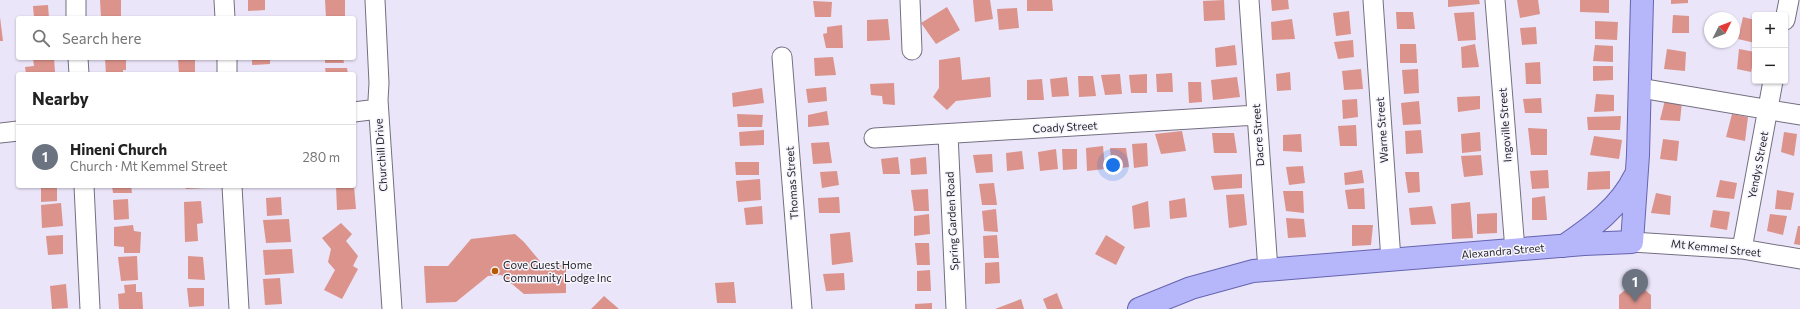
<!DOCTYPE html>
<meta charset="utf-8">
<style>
body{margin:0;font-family:Commissioner,sans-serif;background:#f6f6f6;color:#222}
.controls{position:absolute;right:12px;top:12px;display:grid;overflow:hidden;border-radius:4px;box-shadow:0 1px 3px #0004}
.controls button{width:36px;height:36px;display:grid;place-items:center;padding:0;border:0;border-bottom:1px solid #e0e0e0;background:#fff;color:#222;font:20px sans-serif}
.compass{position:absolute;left:1704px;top:12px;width:36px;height:36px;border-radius:50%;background:#fff;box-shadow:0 1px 3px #0004;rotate:48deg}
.you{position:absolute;left:1113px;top:165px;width:14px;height:14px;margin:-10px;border:3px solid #fff;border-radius:50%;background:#1a73e8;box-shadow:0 0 0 6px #1a73e833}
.badge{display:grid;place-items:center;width:26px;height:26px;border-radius:50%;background:#7c3aed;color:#fff;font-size:13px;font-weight:700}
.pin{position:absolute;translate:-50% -33px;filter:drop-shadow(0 1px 2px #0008)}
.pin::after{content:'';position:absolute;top:21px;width:14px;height:12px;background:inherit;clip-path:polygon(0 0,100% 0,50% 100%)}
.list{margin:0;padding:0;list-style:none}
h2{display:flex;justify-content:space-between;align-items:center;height:52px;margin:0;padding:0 16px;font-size:17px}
h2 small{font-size:13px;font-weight:400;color:#767676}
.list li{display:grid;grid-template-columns:26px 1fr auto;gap:12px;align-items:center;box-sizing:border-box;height:64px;padding:0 16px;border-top:1px solid #e0e0e0}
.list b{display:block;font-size:15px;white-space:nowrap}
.list p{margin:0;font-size:13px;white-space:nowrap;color:#767676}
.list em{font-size:13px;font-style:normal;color:#767676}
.icon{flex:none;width:22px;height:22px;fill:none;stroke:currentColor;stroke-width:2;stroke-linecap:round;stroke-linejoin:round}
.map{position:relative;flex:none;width:1800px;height:309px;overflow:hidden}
.search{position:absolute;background:#fff;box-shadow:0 1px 3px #0004;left:16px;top:16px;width:340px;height:44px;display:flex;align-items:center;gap:10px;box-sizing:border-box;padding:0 14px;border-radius:4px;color:#767676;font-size:15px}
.panel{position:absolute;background:#fff;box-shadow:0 1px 3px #0004;left:16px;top:72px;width:340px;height:116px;border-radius:4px}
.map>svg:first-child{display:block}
.building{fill:#db938b}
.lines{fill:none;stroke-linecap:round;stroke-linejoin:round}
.minor-casing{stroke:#746f80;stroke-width:21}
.major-casing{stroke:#6564b0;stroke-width:24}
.minor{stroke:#fff;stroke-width:19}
.major{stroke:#b6b6fa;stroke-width:22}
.poi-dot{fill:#b65a01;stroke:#f6f4fc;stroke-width:1.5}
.labels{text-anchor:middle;stroke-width:3;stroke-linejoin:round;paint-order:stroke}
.street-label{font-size:11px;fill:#27252c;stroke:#f6f4fc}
.poi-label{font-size:11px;fill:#27252c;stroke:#f6f4fc;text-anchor:start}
</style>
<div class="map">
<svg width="1800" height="309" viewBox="0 0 1800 309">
<rect width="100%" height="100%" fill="#eae5f8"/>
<path class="building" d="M100,0H121V18H101Z
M248,0H265V10L248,11Z
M325,0H345V18H326Z
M973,0H990L993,19L975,22Z
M1027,0H1052L1053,11H1027Z
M1224,0L1225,20L1204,21L1203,1Z
M1271,0H1288L1289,9L1272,11Z
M1448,0H1479L1480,4L1448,7Z
M1517,0H1538L1540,14L1520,18Z
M1580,0H1609V13L1580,12Z
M1671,0H1688V3L1671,4Z
M813,1L832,2L831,17H815Z
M48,5L49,18H34L33,6Z
M947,7L960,30L936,44L921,23Z
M1017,8L1019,28L999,30L997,9Z
M1349,11L1351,34L1336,36L1333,13Z
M1396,12H1413L1415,29H1397Z
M1474,12L1476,40L1458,41L1454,13Z
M1673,15L1689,16V33H1672Z
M199,16V18H183V17Z
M0,17L3,41H0Z
M1743,17L1755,20V43L1738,39Z
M888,19L890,40L867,41V20Z
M1292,19L1295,39L1272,40L1271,22Z
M1595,21L1618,22L1617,40L1595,39Z
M842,25L843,48H826L823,34L827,33V27Z
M1536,27L1537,44L1522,45L1520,28Z
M1353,40L1354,57L1338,59L1334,42Z
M1400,44H1416L1417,63H1400Z
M1475,44L1479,67L1462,68L1461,47Z
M1235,45L1237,65L1216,67L1215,48Z
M1595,45L1613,46V62L1593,61Z
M1667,49L1686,52L1685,71L1664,69Z
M1739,49L1755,52L1751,72L1737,69Z
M833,57L836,75L815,76L814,58Z
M960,57L962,80L990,77L991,97L956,101L947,110L933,97L939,88V60Z
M33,58H54L55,72H46V74H26L25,67L34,66Z
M105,58H126V70H123V74H106Z
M178,58H195V74H179Z
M252,58H270V64L252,65Z
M325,58H343L344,63H325Z
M1540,62L1541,84H1526L1525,63Z
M1593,66H1613V80L1593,81Z
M325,68H347L348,74H326Z
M1361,69L1363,89L1344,90L1342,71Z
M1418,69L1419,93L1404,94L1402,70Z
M1290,72L1291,90L1277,91L1276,74Z
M1172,73L1173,92H1157L1156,74Z
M1120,74L1122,94L1105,95L1101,75Z
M1147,74V93H1131L1129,75Z
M1078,76H1093L1096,96L1079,97Z
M1067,77L1069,96L1052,97L1050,79Z
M1237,77L1240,97L1213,100L1211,80Z
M1042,79L1044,100H1027V80Z
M1188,82H1201L1202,102L1189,103Z
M894,83L895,105L883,104L882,96L871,95L870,84Z
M826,87L827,101L808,103L806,89Z
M762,88L764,103L733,107L732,93Z
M1596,94L1614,95V111L1594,112Z
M1480,96V109L1458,112L1457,97Z
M1541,98L1542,113H1525L1523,99Z
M1357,99L1358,117L1343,119L1342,100Z
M1665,100L1682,102L1680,121L1660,120Z
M1419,101L1421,124L1403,125L1401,103Z
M827,111L829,125L808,127V115Z
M737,114L763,115L762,127H738Z
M1732,114L1748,117L1745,141L1726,137Z
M1621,116L1620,130H1588L1587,117Z
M1356,125L1357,146H1340L1338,126Z
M1528,128L1547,129V155H1531Z
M764,130V145L740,146L739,132Z
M1421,130L1423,153L1406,154L1405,131Z
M1182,131L1186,151L1161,154L1155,134Z
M1480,132L1481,151L1462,153L1461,134Z
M1784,132L1797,134L1794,156L1781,152Z
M1212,133H1234L1237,153H1214Z
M1301,134L1302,152L1283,151V135Z
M1594,136L1622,140L1619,159L1590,155Z
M1663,139L1679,141L1677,161L1660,159Z
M829,142L832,163L813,164L811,143Z
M1147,143L1148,166L1134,168L1132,144Z
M1103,146L1105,169L1087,171L1086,148Z
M1110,148H1126L1129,167L1112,169Z
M1056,149L1058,169L1040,171L1038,152Z
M1062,149H1077V169L1063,170Z
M1022,151L1024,169L1007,171L1006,153Z
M992,154L993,172L976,173L973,155Z
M1481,155L1483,175L1464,177L1461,156Z
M898,157L900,174H883L881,159Z
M926,157L927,174L911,175L910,159Z
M735,162H759V175H736Z
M1303,166L1305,183L1289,185L1286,167Z
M1362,170L1364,183L1345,185L1344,173Z
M1548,170L1549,188L1532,189L1530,171Z
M837,171L839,185L822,188L820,172Z
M1610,171V189L1587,190L1588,172Z
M1405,172H1419L1420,192L1408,193Z
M1242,174V188L1214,190L1211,176Z
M760,179L761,200L738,202L736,181Z
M1720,180L1737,183L1734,199L1716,197Z
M994,183L997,205H982L979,184Z
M41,186H57V201L41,202Z
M112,186H131L132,193H113Z
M185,186H205V188L186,189Z
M266,186H280V187L266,188Z
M336,186H354L356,209L337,210Z
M1364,188L1365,209H1348L1345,190Z
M928,189L929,211H914L911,190Z
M1777,190L1794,193L1791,210L1775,209Z
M1283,191H1303L1304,213L1286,211Z
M1656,193L1671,196L1670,215L1651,213Z
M1244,194L1247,225L1229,228L1226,195Z
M1545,196L1547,220H1532V198Z
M281,197L282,215L267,216L266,198Z
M839,197L840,213H819L818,198Z
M1185,198L1187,217L1170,219L1169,201Z
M128,199L129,219L114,220L113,200Z
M201,201L203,223L197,224L198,241L185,242L184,202Z
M1148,201L1150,227L1134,229L1132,206Z
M1470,202L1473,238L1452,239L1451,204Z
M61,203L63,226L42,228L41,205Z
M762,206L763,224L746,225L744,208Z
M1432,206L1436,224L1411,225L1409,208Z
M996,209L998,232L984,231L982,211Z
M1713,210L1730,212L1727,230L1710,227Z
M1497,213V233L1477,234V214Z
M929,214L930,234L914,236V216Z
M1770,214L1787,216L1783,235L1767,231Z
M1286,218L1304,219L1306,237L1288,238Z
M289,219L291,242L266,243L263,220Z
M341,223L352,234L346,241L358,256L353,266L358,269L342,299L324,290L335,270L328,262L331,249L322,238Z
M133,225L134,231L141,232L140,253H124V247L114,246V227Z
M1352,225H1373L1371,245L1352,246Z
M1798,226H1800V245L1794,244Z
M850,232L853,262L832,265L830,234Z
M515,234L524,242L544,266L566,265V293L524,294L501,275L488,276L456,302L426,303L424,266H448L471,239Z
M63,235V254L48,255L46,236Z
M997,235L999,258H984L983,236Z
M1106,235L1125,247L1116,265L1095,254Z
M915,243H929L930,265H917Z
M292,249L294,273L265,275L263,250Z
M137,256L138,280L121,281L118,257Z
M188,256L203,257L205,280L188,279Z
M999,262L1000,283L985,284V263Z
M930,270L931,291H917V271Z
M844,273L845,290L826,291L823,274Z
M280,278L282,304L265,305L263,279Z
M734,282L736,303H717L715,283Z
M1635,282L1651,295V309H1619V295Z
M66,284L68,308L52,309L50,286Z
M136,284V292H142L143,309H119L118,294L125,293L124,285Z
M187,288H204V306L189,307Z
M1057,293L1063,309H1047L1043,299Z
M604,296L619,309H591Z
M1021,299L1024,309H995Z
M932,303V309H915V304Z"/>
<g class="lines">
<defs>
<path id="minor" d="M76,0V18
M224,0L225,18
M375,0L379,83L378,100L392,309
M910,0L912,50
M1249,0L1268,270
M1373,0L1391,260
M1495,0L1515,250
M1785,20L1789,0
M782,57L802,309
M78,58L79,74
M227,58V74
M1640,88L1800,115
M354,112L378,109
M0,133L18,131
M948,134L956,309
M874,138L1257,115
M84,186L90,309
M232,186L239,309
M1632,242L1742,249L1800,259
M1742,249L1773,81"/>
<path id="major" d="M1564,246C1592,227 1620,207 1635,176
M1139,309L1191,288L1253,271L1584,244L1632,242L1638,155L1642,0"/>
</defs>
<use href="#minor" class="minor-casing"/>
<use href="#major" class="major-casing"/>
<use href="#minor" class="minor"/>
<use href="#major" class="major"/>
</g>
<circle class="poi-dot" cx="495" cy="271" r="4"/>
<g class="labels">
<g class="street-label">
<text transform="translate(1505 125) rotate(-94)" y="4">Ingoville Street</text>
<text transform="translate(1065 127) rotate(-3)" y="4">Coady Street</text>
<text transform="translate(1382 130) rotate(-94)" y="4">Warne Street</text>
<text transform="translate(1258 135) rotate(-94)" y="4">Dacre Street</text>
<text transform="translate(381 155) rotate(-94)" y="4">Churchill Drive</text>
<text transform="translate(1758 165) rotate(-79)" y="4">Yendys Street</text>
<text transform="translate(792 183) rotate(-94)" y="4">Thomas Street</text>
<text transform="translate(952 221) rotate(-93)" y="4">Spring Garden Road</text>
<text transform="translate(1716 248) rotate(6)" y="4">Mt Kemmel Street</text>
<text transform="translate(1503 251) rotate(-5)" y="4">Alexandra Street</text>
</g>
<g class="poi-label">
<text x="503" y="269">Cove Guest Home<tspan x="503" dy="13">Community Lodge Inc</tspan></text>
</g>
</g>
</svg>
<div class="controls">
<button>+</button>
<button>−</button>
</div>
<svg class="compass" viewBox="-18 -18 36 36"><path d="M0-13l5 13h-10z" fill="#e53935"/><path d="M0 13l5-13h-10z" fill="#767676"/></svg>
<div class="you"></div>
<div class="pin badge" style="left:1635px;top:302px;background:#6b7280">1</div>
<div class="search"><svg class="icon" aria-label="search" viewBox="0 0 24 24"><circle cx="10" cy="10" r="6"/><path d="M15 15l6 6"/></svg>Search here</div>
<section class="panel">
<h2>Nearby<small></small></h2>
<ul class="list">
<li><span class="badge" style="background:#6b7280">1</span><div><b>Hineni Church</b><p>Church · Mt Kemmel Street</p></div><em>280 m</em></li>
</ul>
</section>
</div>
